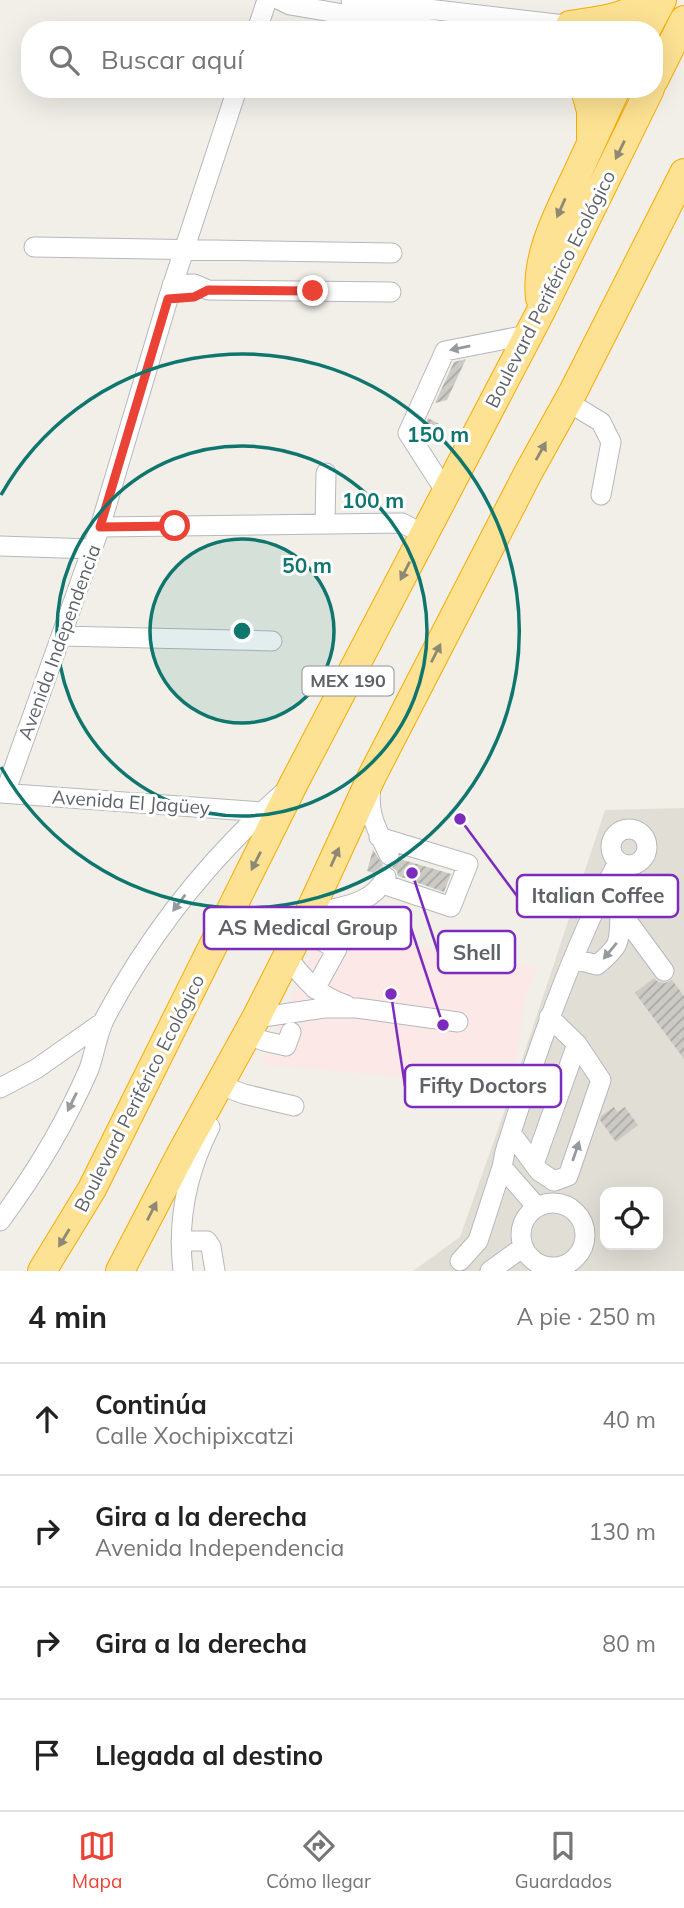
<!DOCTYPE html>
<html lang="es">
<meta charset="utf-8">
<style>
body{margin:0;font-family:Mulish,sans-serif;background:#f2f2f2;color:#222}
.controls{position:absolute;right:21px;bottom:21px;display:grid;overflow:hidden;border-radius:14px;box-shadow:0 7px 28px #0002}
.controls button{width:63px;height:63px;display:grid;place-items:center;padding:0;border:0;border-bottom:2px solid #e0e0e0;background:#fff;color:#222;font:35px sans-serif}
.stop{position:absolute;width:21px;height:21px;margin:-16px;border:5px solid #ea4335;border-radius:50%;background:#fff}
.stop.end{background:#ea4335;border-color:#fff;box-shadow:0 2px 7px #0008}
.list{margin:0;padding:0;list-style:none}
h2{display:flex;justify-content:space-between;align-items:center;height:91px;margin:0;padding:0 28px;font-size:30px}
h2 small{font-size:23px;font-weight:400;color:#767676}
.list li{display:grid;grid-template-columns:46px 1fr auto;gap:21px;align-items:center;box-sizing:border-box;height:112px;padding:0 28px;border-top:2px solid #e0e0e0}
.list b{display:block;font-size:26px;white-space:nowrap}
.list p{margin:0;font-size:23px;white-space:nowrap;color:#767676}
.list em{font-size:23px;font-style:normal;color:#767676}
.icon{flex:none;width:38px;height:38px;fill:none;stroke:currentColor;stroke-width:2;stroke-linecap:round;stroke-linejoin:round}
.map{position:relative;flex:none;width:684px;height:1271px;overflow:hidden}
.search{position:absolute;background:#fff;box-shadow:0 7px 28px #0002;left:21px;right:21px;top:21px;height:77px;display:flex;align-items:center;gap:18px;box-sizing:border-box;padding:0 24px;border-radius:28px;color:#767676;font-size:26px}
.sheet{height:539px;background:#fff}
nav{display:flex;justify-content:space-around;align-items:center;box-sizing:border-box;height:98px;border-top:2px solid #e0e0e0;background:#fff;font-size:19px;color:#767676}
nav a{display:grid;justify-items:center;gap:4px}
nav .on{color:#ea4335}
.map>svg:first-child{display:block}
.education{fill:#e1ded6;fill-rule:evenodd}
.medical{fill:#fce8e6}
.building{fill:url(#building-hatch)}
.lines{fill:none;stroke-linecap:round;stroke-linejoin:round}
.minor-casing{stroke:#b5b8bc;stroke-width:21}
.highway-casing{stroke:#f9ab00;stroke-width:30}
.minor{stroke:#fff;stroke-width:19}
.highway{stroke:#fde293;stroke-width:28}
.oneway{fill:#8e8975}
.oneway2{fill:#979a9d}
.route{stroke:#ea4335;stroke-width:9}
.ring{fill:none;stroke:#0f766e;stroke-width:3.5}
.labels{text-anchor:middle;stroke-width:6;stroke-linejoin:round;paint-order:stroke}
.shield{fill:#fff;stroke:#8f9295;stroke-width:2}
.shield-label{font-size:18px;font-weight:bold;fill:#5f6368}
.street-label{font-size:19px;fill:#5f6368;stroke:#fff}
.centre{fill:#0f766e;stroke:#fff;stroke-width:3.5}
.ring-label{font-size:21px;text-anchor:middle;font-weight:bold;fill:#0f766e;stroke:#fff;stroke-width:6;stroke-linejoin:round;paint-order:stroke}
.leader{fill:none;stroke:#7b2cbf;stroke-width:2.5}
.callout-dot{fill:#7b2cbf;stroke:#fff;stroke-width:2.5}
.callout{fill:#fff;stroke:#7b2cbf;stroke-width:2.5}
.callout-label{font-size:21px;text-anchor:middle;font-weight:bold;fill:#5f6368}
</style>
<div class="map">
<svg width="684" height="1271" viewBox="0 0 684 1271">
<defs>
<pattern id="building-hatch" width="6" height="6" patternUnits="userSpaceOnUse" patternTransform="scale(1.75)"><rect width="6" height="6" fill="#cccac5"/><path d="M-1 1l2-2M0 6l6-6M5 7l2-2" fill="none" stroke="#a9a8a4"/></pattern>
</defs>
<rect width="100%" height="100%" fill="#f1efe8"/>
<path class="education" d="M684,808V1271H413L460,1237L513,1087L605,810ZM605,1192H658V1245H605Z"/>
<path class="medical" d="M320,933L396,942L538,968L526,995L513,1087L261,1064Z"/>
<path class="building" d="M466,359L447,400L435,403L454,362Z
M428,418L439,424L429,443L422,432Z
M373,850L383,865L374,873L367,871Z
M400,859L451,874L444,892L398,876L397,871L392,867L399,862Z
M654,978L658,982L665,983L672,980L684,996V1059L635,993Z
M614,1107L617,1112L625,1107L638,1125L616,1142L600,1120L601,1116Z"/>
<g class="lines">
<defs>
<path id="minor" d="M280,0L290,5L438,30
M351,0L582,27
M257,30L267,0
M34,247L392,253
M172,285L194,284L208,290L391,292
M568,402L601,422L611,442L601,495
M446,492L408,433L445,351L527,335
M325,524L326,473
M100,527L402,523L423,534
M0,546L92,549
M61,636L272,641
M371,787C367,815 378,831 389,855
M0,793L262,812
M5,793L100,527L168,299L237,89
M611 847a18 18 0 1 1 36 0a18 18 0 1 1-36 0Z
M379,837L468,864L451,907L383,884
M600,896L620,911L664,971
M308,915C338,906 371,907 386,877
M301,930L337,949L315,989
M287,957C305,980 317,995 346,1005
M574,959L597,965C622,944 619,943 620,911
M256,1018L324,1008H357L458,1022
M248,1035L264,1041L286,1046L291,1032
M220,1085L244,1094L294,1106
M0,1088L36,1069L103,1022
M511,1133L539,1171L554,1181L568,1176L601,1080L577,1044L549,1017
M534,1164L577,1044
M521 1235a32 32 0 1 1 64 0a32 32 0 1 1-64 0Z
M537,1207L502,1167L505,1152C536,1053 570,954 618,862
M0,1221C35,1174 66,1122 89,1069C95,1052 97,1034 105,1018C150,933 211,857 283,793
M181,1241H207L211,1247L215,1271
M460,1261L478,1241L502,1167
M183,1271C177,1220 187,1172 210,1127
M490,1271L523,1247"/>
<path id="highway" d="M570,25C598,20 625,20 647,0
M646,30L662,0
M654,80L684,20
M585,89L591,111V138
M540,298C535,256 559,212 577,174C590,146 603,117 616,89
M42,1271L92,1189L294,783L542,309L650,89
M120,1271L182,1152L256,1018L308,915L372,776L528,473L573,392L684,173"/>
</defs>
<use href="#minor" class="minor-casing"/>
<use href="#highway" class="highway-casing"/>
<use href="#minor" class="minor"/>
<use href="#highway" class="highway"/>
</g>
<defs><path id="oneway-solid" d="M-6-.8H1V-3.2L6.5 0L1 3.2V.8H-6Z" transform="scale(1.75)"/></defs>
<g class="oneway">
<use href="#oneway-solid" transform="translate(620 150) rotate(116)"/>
<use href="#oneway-solid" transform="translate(561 208) rotate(114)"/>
<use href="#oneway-solid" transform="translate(541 451) rotate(-61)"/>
<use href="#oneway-solid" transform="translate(405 571) rotate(117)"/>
<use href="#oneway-solid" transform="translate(436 653) rotate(-63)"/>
<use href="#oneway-solid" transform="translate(335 857) rotate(-66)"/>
<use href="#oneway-solid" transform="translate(256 861) rotate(117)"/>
<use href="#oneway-solid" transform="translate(152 1211) rotate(-63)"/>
<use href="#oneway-solid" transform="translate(64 1238) rotate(121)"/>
</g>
<g class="oneway2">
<use href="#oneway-solid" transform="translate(460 348) rotate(169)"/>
<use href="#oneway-solid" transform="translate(179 903) rotate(127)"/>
<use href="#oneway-solid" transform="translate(610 951) rotate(130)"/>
<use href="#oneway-solid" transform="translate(72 1102) rotate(116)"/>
<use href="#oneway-solid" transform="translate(576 1151) rotate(-71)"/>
</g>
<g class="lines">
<path class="route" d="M175,526L100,527L168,299L194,297L208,290L313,291"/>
</g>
<circle cx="242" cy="631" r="92" fill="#0f766e" fill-opacity=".12"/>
<g class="ring">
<circle cx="242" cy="631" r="92"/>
<circle cx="242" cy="631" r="185"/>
<path d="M1 495A277 277 0 1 1 1 767"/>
</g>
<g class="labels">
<rect class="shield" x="302.5" y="666.5" width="91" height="29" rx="5"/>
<g class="shield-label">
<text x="348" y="687">MEX 190</text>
</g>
<g class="street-label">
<text transform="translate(550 289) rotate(-63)" y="7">Boulevard Periférico Ecológico</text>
<text transform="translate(59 642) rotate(-70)" y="7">Avenida Independencia</text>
<text transform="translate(131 802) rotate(4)" y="7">Avenida El Jagüey</text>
<text transform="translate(139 1093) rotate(-63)" y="7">Boulevard Periférico Ecológico</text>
</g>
</g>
<circle cx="242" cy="631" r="10" class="centre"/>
<g class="ring-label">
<text x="438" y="442">150 m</text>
<text x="373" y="508">100 m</text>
<text x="307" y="573">50 m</text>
</g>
<path class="leader" d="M460 819L517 896M443 1025L411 928M412 873L438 952M391 994L405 1086"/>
<g class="callout-dot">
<circle cx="460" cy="819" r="7"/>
<circle cx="443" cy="1025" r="7"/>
<circle cx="412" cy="873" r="7"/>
<circle cx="391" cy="994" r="7"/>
</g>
<g class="callout">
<rect x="517" y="875" width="161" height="42" rx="7"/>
<rect x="204" y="907" width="207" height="42" rx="7"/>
<rect x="438" y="931" width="77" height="42" rx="7"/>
<rect x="405" y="1065" width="156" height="42" rx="7"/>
</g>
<g class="callout-label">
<text x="598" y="903">Italian Coffee</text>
<text x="308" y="935">AS Medical Group</text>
<text x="477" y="960">Shell</text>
<text x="483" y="1093">Fifty Doctors</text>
</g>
</svg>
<div class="controls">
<button><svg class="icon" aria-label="locate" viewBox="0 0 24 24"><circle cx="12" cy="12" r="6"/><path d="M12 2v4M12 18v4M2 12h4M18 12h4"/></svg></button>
</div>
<div class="stop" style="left:175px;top:526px"></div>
<div class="stop end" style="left:313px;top:291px"></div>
<div class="search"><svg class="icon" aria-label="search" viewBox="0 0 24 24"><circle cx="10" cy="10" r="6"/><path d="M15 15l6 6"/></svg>Buscar aquí</div>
</div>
<section class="sheet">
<h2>4 min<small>A pie · 250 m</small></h2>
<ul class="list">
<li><svg class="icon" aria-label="ahead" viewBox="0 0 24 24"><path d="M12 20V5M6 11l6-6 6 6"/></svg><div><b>Continúa</b><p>Calle Xochipixcatzi</p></div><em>40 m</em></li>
<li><svg class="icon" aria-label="right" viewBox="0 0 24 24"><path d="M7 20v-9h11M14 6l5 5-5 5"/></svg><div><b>Gira a la derecha</b><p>Avenida Independencia</p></div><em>130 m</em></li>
<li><svg class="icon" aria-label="right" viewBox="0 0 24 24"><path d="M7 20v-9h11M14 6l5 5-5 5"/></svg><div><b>Gira a la derecha</b></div><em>80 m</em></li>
<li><svg class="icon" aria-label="arrive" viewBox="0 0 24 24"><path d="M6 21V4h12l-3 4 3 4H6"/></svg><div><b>Llegada al destino</b></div></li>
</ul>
</section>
<nav>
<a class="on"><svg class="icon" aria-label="map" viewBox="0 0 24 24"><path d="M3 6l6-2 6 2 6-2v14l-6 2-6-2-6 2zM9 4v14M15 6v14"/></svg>Mapa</a>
<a><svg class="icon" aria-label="directions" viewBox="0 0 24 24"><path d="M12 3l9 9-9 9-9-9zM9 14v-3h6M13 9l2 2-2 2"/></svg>Cómo llegar</a>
<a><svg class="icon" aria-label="saved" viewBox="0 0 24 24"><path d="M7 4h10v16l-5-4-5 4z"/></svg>Guardados</a>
</nav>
